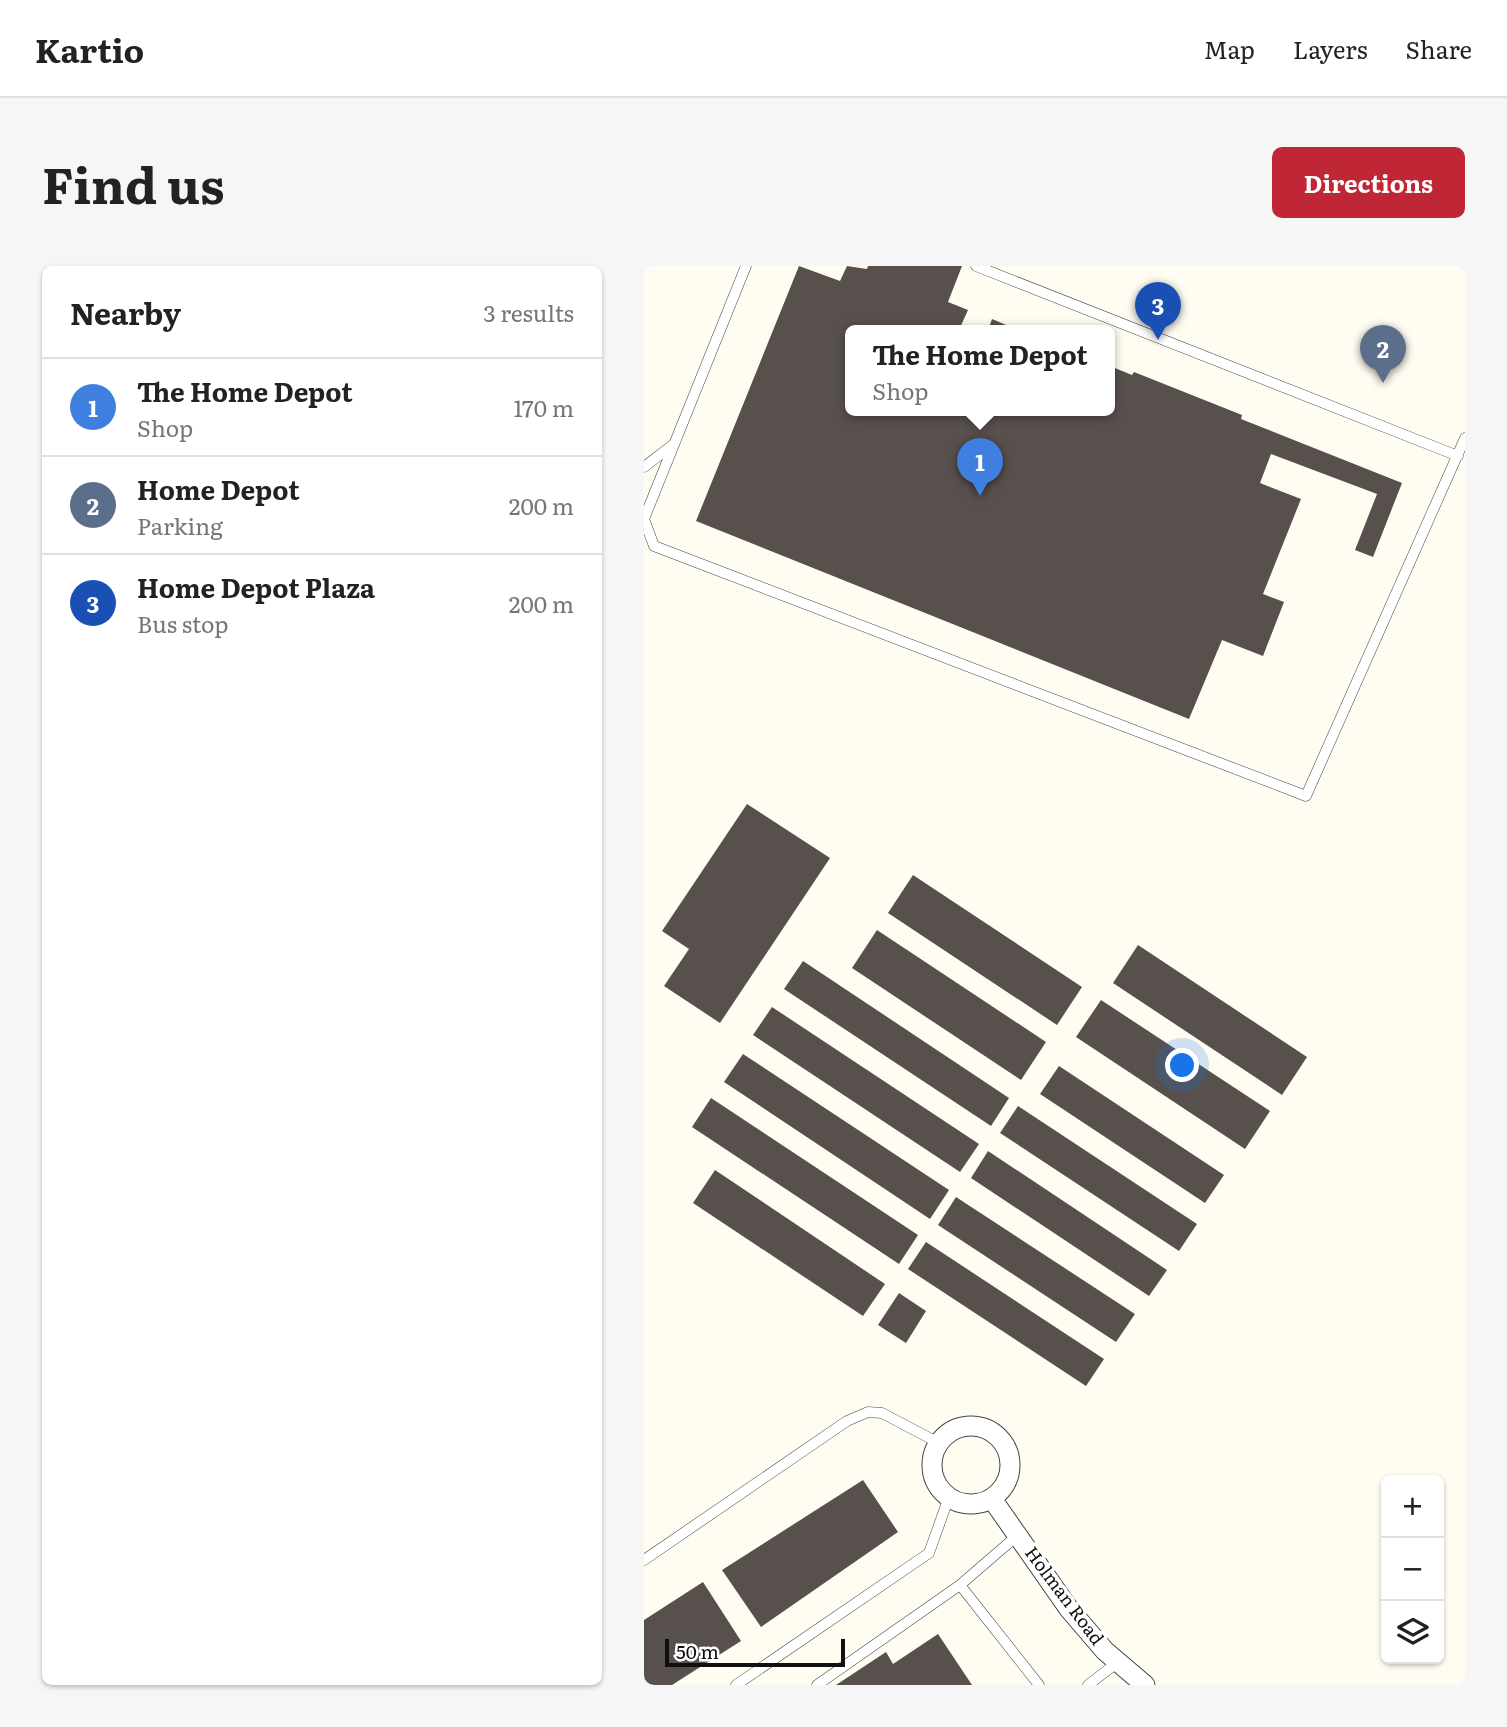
<!DOCTYPE html>
<meta charset="utf-8">
<style>
body{margin:0;font-family:Literata,serif;background:#f6f6f6;color:#222}
.controls{position:absolute;right:21px;bottom:21px;display:grid;overflow:hidden;border-radius:10px;box-shadow:0 2px 5px #0004}
.controls button{width:63px;height:63px;display:grid;place-items:center;padding:0;border:0;border-bottom:2px solid #e0e0e0;background:#fff;color:#222;font:35px sans-serif}
.scale{position:absolute;left:21px;bottom:18px;width:180px;box-sizing:border-box;padding-left:7px;border:4px solid #101010;border-top:0;font-size:19px;line-height:24px;white-space:nowrap;color:#101010;-webkit-text-stroke:5px #fff;paint-order:stroke}
.you{position:absolute;left:539px;top:800px;width:24px;height:24px;margin:-18px;border:5px solid #fff;border-radius:50%;background:#1a73e8;box-shadow:0 0 0 10px #1a73e833}
.badge{display:grid;place-items:center;width:46px;height:46px;border-radius:50%;background:#c02736;color:#fff;font-size:23px;font-weight:700}
.pin{position:absolute;translate:-50% -58px;filter:drop-shadow(0 2px 4px #0008)}
.pin::after{content:'';position:absolute;top:37px;width:24px;height:21px;background:inherit;clip-path:polygon(0 0,100% 0,50% 100%)}
.popup{position:absolute;left:201px;top:59px;width:270px;height:91px;box-sizing:border-box;display:grid;place-content:center;border-radius:10px;background:#fff;filter:drop-shadow(0 2px 5px #0005);font-size:23px;white-space:nowrap;color:#767676}
.popup b{font-size:26px;color:#222}
.popup::after{content:'';position:absolute;left:50%;top:100%;margin-left:-14px;border:14px solid transparent;border-top-color:#fff}
.list{margin:0;padding:0;list-style:none}
h2{display:flex;justify-content:space-between;align-items:center;height:91px;margin:0;padding:0 28px;font-size:30px}
h2 small{font-size:23px;font-weight:400;color:#767676}
.list li{display:grid;grid-template-columns:46px 1fr auto;gap:21px;align-items:center;box-sizing:border-box;height:98px;padding:0 28px;border-top:2px solid #e0e0e0}
.list b{display:block;font-size:26px;white-space:nowrap}
.list p{margin:0;font-size:23px;white-space:nowrap;color:#767676}
.list em{font-size:23px;font-style:normal;color:#767676}
.icon{flex:none;width:38px;height:38px;fill:none;stroke:currentColor;stroke-width:2;stroke-linecap:round;stroke-linejoin:round}
.map{position:relative;flex:none;width:821px;height:1419px;overflow:hidden;border-radius:10px}
header{display:flex;align-items:center;gap:42px;box-sizing:border-box;height:98px;padding:0 35px;background:#fff;border-bottom:2px solid #e0e0e0}
header strong{font-size:33px}
nav{display:flex;gap:38px;margin-inline-start:auto;font-size:24px}
.intro{display:flex;align-items:center;justify-content:space-between;box-sizing:border-box;height:168px;padding:0 42px}
h1{margin:0;font-size:49px}
.button{padding:18px 32px;border-radius:10px;background:#c02736;color:#fff;font-size:24px;font-weight:700}
main{display:flex;gap:42px;padding:0 42px}
aside{flex:1;background:#fff;border-radius:10px;box-shadow:0 2px 5px #0004}
.map>svg:first-child{display:block}
.building{fill:#58504c}
.lines{fill:none;stroke-linecap:round;stroke-linejoin:round}
.lane-casing{stroke:#434343;stroke-width:11}
.street-casing{stroke:#434343;stroke-width:21}
.lane{stroke:#fff;stroke-width:10}
.street{stroke:#fff;stroke-width:19}
.labels{text-anchor:middle;stroke-width:7;stroke-linejoin:round;paint-order:stroke}
.street-label{font-size:18px;fill:#101010;stroke:#fff}
</style>
<header>
<strong>Kartio</strong>
<nav><a>Map</a><a>Layers</a><a>Share</a></nav>
</header>
<div class="intro"><h1>Find us</h1><a class="button">Directions</a></div>
<main>
<aside>
<h2>Nearby<small>3 results</small></h2>
<ul class="list">
<li><span class="badge" style="background:#3f7fe0">1</span><div><b>The Home Depot</b><p>Shop</p></div><em>170 m</em></li>
<li><span class="badge" style="background:#5c6f8a">2</span><div><b>Home Depot</b><p>Parking</p></div><em>200 m</em></li>
<li><span class="badge" style="background:#1a4fb4">3</span><div><b>Home Depot Plaza</b><p>Bus stop</p></div><em>200 m</em></li>
</ul>
</aside>
<div class="map">
<svg width="821" height="1419" viewBox="0 0 821 1419">
<rect width="100%" height="100%" fill="#fffcf2"/>
<path class="building" d="M155,0L196,15L203,0L223,3L224,0H318L304,36L324,44L315,64H206V144H466V100L488,109L490,106L598,149L597,153L758,217L729,291L711,284L733,228L627,188L616,217L657,233L619,328L640,336L619,390L578,374L545,453L52,255Z
M348,53L374,64H344Z
M103,538L186,592L76,757L20,720L45,683L18,665Z
M269,609L438,721L413,759L244,647Z
M233,664L402,776L377,814L208,702Z
M494,679L663,791L638,829L469,717Z
M159,695L365,832L347,860L140,723Z
M457,734L626,845L601,883L432,771Z
M128,741L335,878L316,906L109,769Z
M99,788L305,924L286,953L80,816Z
M415,800L580,909L561,937L396,828Z
M67,832L274,969L255,998L48,861Z
M374,840L553,958L535,985L356,867Z
M344,885L523,1004L505,1030L327,912Z
M71,904L241,1018L219,1050L49,937Z
M312,931L491,1048L472,1076L294,959Z
M282,976L460,1093L442,1120L264,1003Z
M255,1027L282,1045L262,1077L234,1059Z
M219,1214L254,1266L117,1361L78,1304Z
M59,1316L97,1375L28,1419H0V1354Z
M294,1368L328,1419H192L242,1386L249,1398Z"/>
<g class="lines">
<defs>
<path id="lane" d="M102,0L0,253L10,280L662,530L821,172
M332,0L814,190
M0,201L30,178
M374,1269L316,1319L395,1419
M0,1294L203,1155L224,1146L238,1147L295,1177
M92,1419L285,1287L305,1231
M173,1419L316,1319
M444,1419L474,1396"/>
<path id="street" d="M288 1199a39 39 0 1 1 78 0a39 39 0 1 1-78 0Z
M348,1233L425,1343L461,1385L501,1419"/>
</defs>
<use href="#lane" class="lane-casing"/>
<use href="#street" class="street-casing"/>
<use href="#lane" class="lane"/>
<use href="#street" class="street"/>
</g>
<g class="labels">
<g class="street-label">
<text transform="translate(420 1330) rotate(53)" y="6">Holman Road</text>
</g>
</g>
</svg>
<div class="controls">
<button>+</button>
<button>−</button>
<button><svg class="icon" aria-label="layers" viewBox="0 0 24 24"><path d="M12 4l9 5-9 5-9-5zM3 14l9 5 9-5"/></svg></button>
</div>
<div class="scale">50 m</div>
<div class="you"></div>
<div class="pin badge" style="left:336px;top:230px;background:#3f7fe0">1</div>
<div class="popup"><b>The Home Depot</b>Shop</div>
<div class="pin badge" style="left:739px;top:117px;background:#5c6f8a">2</div>
<div class="pin badge" style="left:514px;top:74px;background:#1a4fb4">3</div>
</div>
</main>
